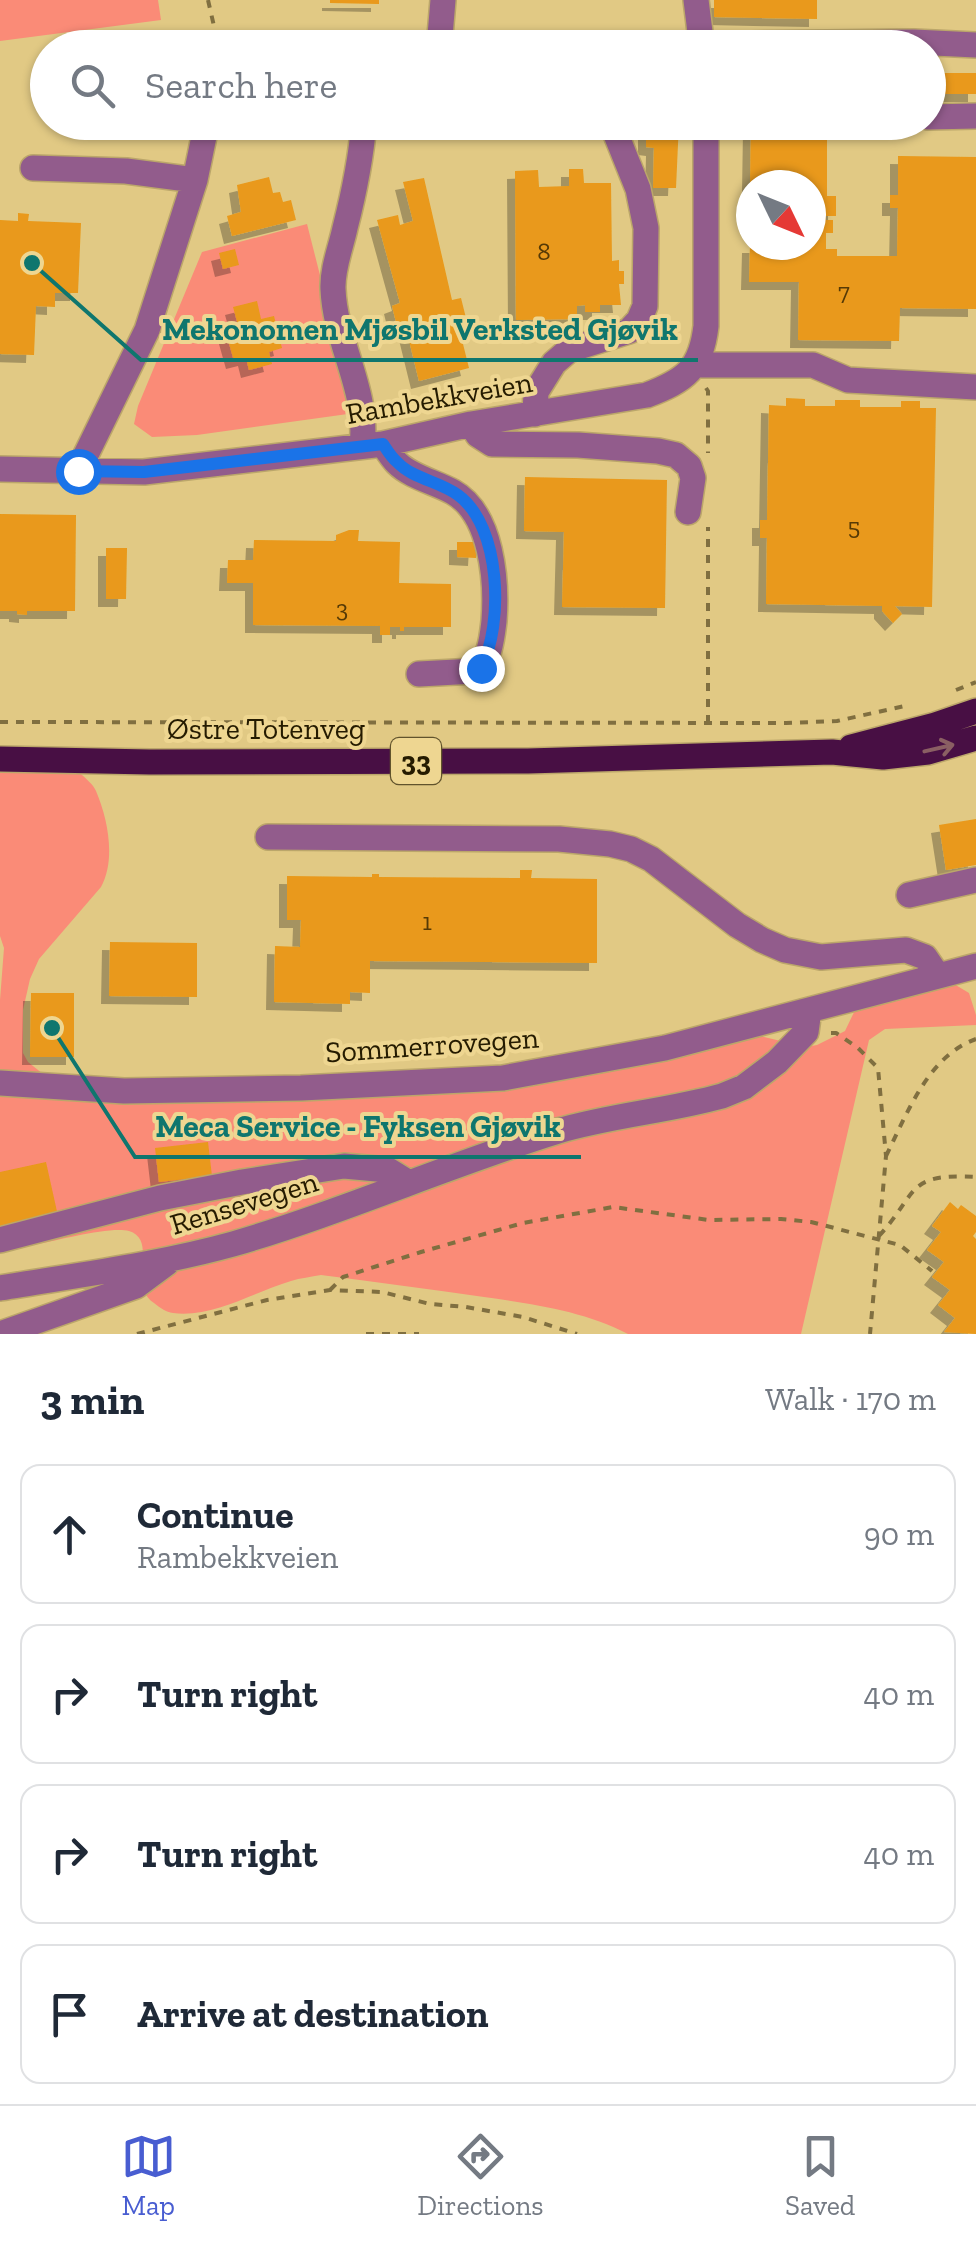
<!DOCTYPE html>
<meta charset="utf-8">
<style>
body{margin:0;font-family:"Zilla Slab",serif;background:#f2f2f3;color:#1f2937}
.compass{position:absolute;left:736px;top:170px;width:90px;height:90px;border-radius:50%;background:#fff;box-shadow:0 2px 8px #0004;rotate:133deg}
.stop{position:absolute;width:30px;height:30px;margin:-22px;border:8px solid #1a73e8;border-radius:50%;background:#fff}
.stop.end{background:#1a73e8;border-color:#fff;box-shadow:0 2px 10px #0008}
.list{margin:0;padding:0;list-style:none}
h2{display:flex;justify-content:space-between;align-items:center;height:130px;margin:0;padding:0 40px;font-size:42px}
h2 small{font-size:32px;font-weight:400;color:#747a83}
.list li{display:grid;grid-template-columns:65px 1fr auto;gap:30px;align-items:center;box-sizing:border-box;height:140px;margin:0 20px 20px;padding:0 20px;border:2px solid #e0e1e3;border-radius:20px}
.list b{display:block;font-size:38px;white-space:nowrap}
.list p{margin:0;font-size:32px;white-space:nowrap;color:#747a83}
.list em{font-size:32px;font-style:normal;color:#747a83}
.icon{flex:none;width:55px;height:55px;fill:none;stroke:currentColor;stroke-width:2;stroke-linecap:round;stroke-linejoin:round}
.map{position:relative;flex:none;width:976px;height:1334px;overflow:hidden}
.search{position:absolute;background:#fff;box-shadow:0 2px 8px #0004;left:30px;right:30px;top:30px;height:110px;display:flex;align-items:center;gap:25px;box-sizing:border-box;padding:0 35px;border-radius:55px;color:#747a83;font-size:38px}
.sheet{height:770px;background:#fff}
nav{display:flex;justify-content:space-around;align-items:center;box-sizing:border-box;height:140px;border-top:2px solid #e0e1e3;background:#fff;font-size:28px;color:#747a83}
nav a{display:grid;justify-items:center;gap:5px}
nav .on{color:#485dd1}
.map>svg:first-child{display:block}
.green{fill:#fa8b77}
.building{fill:#e9991a;filter:url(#shadow)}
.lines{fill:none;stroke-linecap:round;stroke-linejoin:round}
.minor-casing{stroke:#bba66a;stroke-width:28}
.major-casing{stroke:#bba66a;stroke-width:28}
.path{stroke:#806f40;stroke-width:4;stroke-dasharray:8 8;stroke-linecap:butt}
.minor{stroke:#925c8c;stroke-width:25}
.major{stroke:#480f44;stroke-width:25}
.oneway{stroke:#8a5f63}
.route{stroke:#1a73e8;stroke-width:12}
.labels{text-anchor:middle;stroke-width:8;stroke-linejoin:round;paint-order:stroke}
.number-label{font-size:25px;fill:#563a06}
.shield{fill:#eed691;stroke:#61532c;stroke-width:2.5}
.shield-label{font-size:28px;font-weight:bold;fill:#251b00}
.street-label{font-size:30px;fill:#251b00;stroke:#eed691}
.leader{fill:none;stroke:#0f766e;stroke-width:4}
.callout-dot{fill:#0f766e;stroke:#eed691;stroke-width:4}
.callout-label{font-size:32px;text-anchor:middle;font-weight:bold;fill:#0f766e;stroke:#eed691;stroke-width:8;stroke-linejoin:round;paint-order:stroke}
</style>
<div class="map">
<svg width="976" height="1334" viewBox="0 0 976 1334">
<defs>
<filter id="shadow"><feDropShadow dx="-8" dy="8" stdDeviation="0" flood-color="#0004"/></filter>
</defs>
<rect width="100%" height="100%" fill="#e1c984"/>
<path class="green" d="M0,0H158L161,20L0,41Z
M307,224L355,413L197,435L152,437L134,424L138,406L202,252Z
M38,772L80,773C86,779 93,784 96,791C108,819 116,860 101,887L39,959L30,979L23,1010V1053L28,1062L53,1082L286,1093L751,1034L806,1047L817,1045L845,1031L857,1006L954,984L969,993L976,1015V1025L885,1029L869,1040L801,1334H628C584,1311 533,1304 484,1297C430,1289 375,1282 321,1275C311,1277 300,1278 291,1281C254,1292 213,1318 173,1313C166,1312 160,1308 154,1303C127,1286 159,1240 129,1231C111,1226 59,1240 38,1244C26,1246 13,1246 0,1246V1000L4,948L0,936V773Z"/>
<path class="building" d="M330,0H379V4L330,3Z
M714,0H817V19L714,17Z
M928,73H976V94H928Z
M646,122H679L676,188H653L654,148L646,147Z
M751,122H827V196H836V216H826V220H833V233H826V249H837V256H897L898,208H890V195H898V156L976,157V309L900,308L899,341L798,340L799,282H749L750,245H811V185H750Z
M569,169H583L584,183H611L612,261L619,260V271H624V284H619L621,305H600V312H585V305L577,306V319L516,320L515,171L538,170L539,187L569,186Z
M269,177L273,193L280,192L283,202L291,200L296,220L232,236L227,216L241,212L237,185Z
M424,178L452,300L461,298L468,326L459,328L469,368L419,381L407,332L399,334L392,306L400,303L377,220L398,215L400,225L413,221L403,182Z
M18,213L29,214L28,221L81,223L78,293H55V307L36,306L34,355L0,354V220L18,221Z
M235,249L239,265L223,269L219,253Z
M257,301L261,319L274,316L282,348L269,352L272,364L249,370L246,358L234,361L225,329L238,325L233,307Z
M786,398L805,399V406H835V400H860V407H901V401H920V408H936L932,607L895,606L902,614L893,623L882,611V606L766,604L767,538H760V520H767L769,405L786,406Z
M525,477L667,480L665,608L562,607L564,532L524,531Z
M0,514L76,515L75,611H27V615L17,614V611H0Z
M349,530H359L358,541L400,542L399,583L451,584V627H404V631H400V627H390V635H380V626L253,625V583H227L228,560H253L254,540L336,541V535Z
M457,542H477L476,558L457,557Z
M106,548H127L126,599H106Z
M976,819V865L946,870L939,825Z
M520,870H532L531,878L597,879V963L370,961V993L350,992V1004L274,1002L275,946L300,947L301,920H287V876L372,877V874H379V877L520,878Z
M110,942L197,943V997L109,996Z
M31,993H74V1057H30Z
M208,1142L212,1176L159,1182L155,1148Z
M46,1162L58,1216L0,1229V1172Z
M950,1202L958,1209L961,1205L976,1216V1232L973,1236L976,1239V1334L944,1332L955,1318L938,1305L950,1290L932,1277L944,1262L927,1250L941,1232L932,1226Z"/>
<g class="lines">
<defs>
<path id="minor" d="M696,0L702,48
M439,48L443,0
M719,48L751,44L914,42L976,45
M928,117L976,116
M33,168L126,171L195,180
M696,365H813L848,380L976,387
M535,414L536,392L554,363L569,350L629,331L639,320L645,306L646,228L638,189L611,122
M471,424L478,435L492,444L578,445L658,451L676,455L689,466L693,478L688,512
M383,444C387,450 392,458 397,463C411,477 435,482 453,492C492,514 497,581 494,621C492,638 490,661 475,671L419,674
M362,446C369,391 335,343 333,289C332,269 341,247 345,228C354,193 361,159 364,122
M0,469L144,472L383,444L471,424L647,395C686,380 701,369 706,326V122
M78,471L147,330L195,180L207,122
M268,837L559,839L610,844L631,849L651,859L737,925L762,940L785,950L821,957L906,950L925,957L938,976
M909,895L976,880
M0,1083L124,1091L301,1088L503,1078L665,1048L976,966
M0,1240L160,1198L242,1182L344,1166L388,1170L409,1183
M0,1288C78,1275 157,1265 233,1244C343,1212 448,1165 558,1131C612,1115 668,1111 722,1096L744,1087L777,1062L806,1032L809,1010
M0,1334L136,1286L167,1263"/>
<path id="major" d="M851,747L935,725L976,711
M0,759L150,762L528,761L832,752L883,757L928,752L976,738"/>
</defs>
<use href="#minor" class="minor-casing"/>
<use href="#major" class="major-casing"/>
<path class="path" d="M208,0L219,48
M706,388L708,391V453
M956,690L976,682
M0,722L786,723L837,721L909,705
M708,723V527
M831,1033H836L858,1048L878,1068L886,1156L870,1334
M886,1156C907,1114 928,1056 976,1039
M879,1236C919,1192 905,1173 976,1177
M330,1290L343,1277L421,1252L523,1223L613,1207L709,1220L781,1219L811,1222L900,1245L932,1271
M137,1334L267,1300L330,1290L382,1292L430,1304L466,1307L523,1317L577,1334
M366,1334H419"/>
<use href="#minor" class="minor"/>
<use href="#major" class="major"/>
</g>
<defs><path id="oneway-shaft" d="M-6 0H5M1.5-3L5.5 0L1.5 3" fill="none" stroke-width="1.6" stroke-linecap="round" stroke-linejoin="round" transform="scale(2.5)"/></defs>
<use class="oneway" href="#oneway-shaft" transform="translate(939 748) rotate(-13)"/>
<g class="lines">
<path class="route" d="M78,471L144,472L383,444C387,450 391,457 397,462C413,479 439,481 458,495C501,526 504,624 481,668"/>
</g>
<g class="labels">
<g class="number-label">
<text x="544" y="260">8</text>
<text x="844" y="300">7</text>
<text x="854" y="535">5</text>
<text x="342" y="617">3</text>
<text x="427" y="930">1</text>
</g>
<rect class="shield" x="391" y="738" width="50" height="46" rx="8"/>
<g class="shield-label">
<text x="416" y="771">33</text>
</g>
<g class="street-label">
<text transform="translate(439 398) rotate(-10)" y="10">Rambekkveien</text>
<text x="266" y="739">Østre Totenveg</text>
<text transform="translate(432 1045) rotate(-4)" y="10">Sommerrovegen</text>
<text transform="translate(244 1203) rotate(-17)" y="10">Rensevegen</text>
</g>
</g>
<path class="leader" d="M32 263L141 360H698M52 1028L135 1157H581"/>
<g class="callout-dot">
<circle cx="32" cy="263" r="10"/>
<circle cx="52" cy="1028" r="10"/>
</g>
<g class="callout-label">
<text x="420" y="340">Mekonomen Mjøsbil Verksted Gjøvik</text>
<text x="358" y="1137">Meca Service - Fyksen Gjøvik</text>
</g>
</svg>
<svg class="compass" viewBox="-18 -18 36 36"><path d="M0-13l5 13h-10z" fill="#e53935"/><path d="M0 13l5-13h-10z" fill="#747a83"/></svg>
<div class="stop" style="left:78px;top:471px"></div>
<div class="stop end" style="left:481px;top:668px"></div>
<div class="search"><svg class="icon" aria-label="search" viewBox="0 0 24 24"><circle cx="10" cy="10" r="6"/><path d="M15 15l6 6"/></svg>Search here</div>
</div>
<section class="sheet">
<h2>3 min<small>Walk · 170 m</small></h2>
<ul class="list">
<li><svg class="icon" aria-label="ahead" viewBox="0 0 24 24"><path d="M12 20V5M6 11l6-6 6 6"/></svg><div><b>Continue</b><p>Rambekkveien</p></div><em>90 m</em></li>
<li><svg class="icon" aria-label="right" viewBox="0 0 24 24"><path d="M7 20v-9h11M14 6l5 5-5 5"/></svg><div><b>Turn right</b></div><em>40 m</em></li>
<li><svg class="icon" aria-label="right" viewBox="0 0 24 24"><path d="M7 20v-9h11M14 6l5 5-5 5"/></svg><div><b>Turn right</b></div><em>40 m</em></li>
<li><svg class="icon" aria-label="arrive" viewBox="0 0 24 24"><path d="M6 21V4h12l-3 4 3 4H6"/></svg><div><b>Arrive at destination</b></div></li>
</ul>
</section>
<nav>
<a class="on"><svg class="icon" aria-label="map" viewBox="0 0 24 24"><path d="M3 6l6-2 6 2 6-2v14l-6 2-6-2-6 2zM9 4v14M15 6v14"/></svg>Map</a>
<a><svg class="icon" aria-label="directions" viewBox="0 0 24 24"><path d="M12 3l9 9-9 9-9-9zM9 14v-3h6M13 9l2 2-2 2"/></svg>Directions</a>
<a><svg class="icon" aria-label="saved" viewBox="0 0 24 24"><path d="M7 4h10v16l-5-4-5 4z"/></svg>Saved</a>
</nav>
